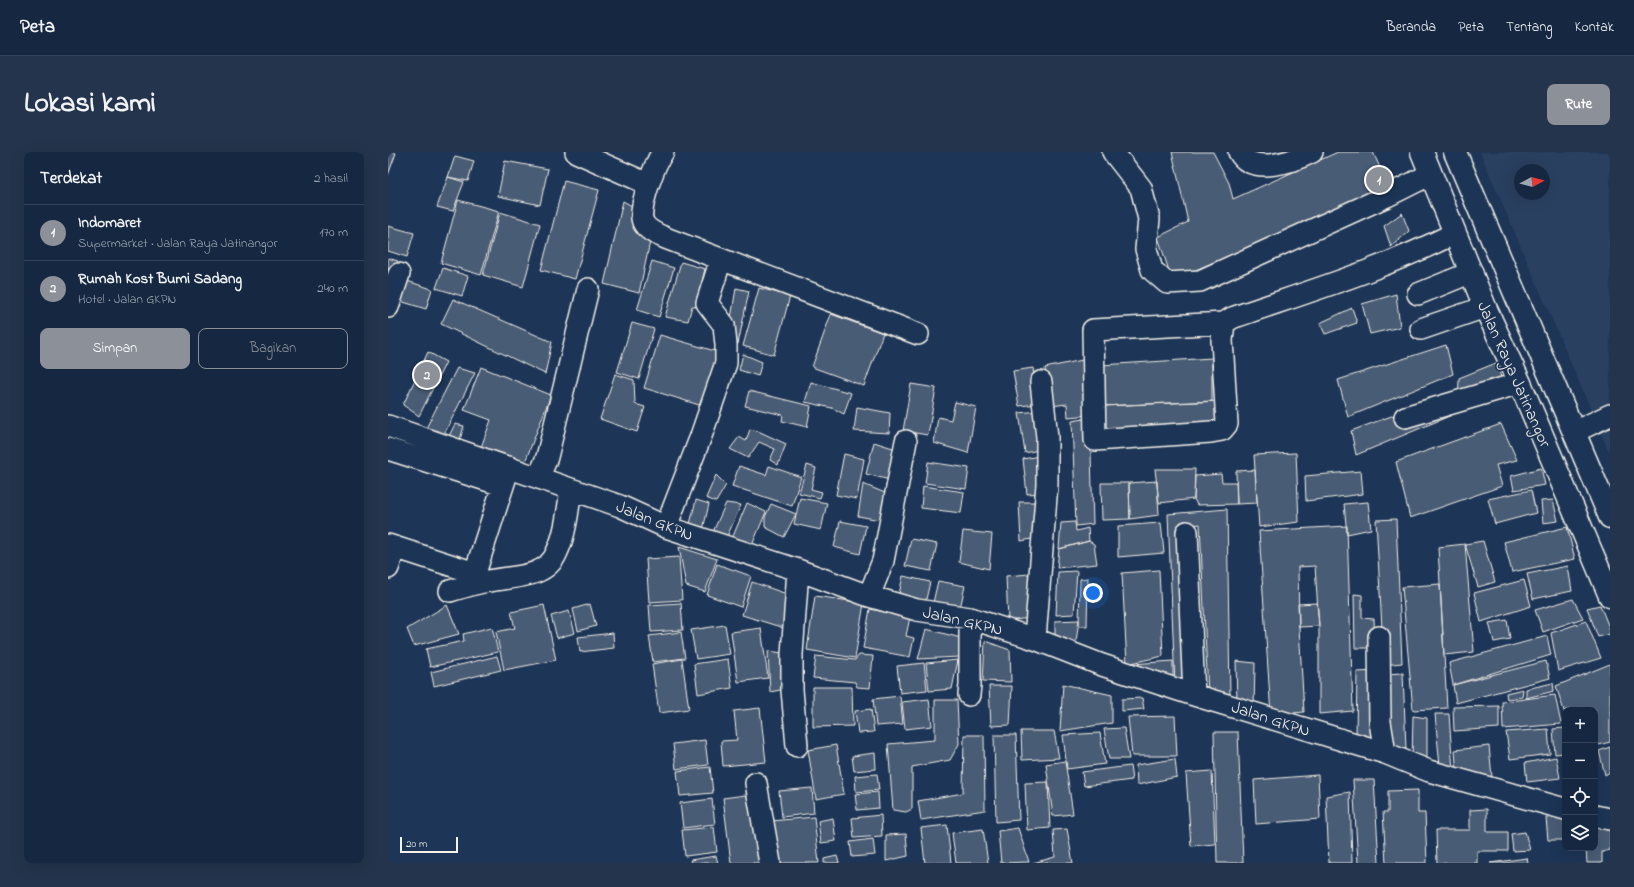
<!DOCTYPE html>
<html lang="id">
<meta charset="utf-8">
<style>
body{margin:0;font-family:"Indie Flower",sans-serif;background:#23344c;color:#f1f3f6}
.controls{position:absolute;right:12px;bottom:12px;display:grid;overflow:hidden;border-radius:8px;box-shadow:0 4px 16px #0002}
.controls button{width:36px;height:36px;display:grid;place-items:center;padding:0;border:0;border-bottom:1px solid #35445a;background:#162841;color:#f1f3f6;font:20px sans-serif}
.compass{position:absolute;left:1126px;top:12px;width:36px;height:36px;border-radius:50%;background:#162841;box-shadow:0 4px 16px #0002;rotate:83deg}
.scale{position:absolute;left:12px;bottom:10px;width:58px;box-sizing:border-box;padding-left:4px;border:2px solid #f4f1e8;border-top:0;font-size:11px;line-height:14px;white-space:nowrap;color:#f4f1e8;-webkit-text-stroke:3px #1d3557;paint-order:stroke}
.you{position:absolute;left:705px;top:441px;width:14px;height:14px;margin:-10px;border:3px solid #fff;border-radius:50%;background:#1a73e8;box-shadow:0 0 0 6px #1a73e833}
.badge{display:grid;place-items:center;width:26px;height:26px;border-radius:50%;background:#8c9099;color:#fff;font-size:13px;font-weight:700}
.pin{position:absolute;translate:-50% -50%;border:2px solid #fff;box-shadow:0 1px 4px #0006}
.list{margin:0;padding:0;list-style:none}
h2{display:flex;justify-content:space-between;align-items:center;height:52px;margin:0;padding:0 16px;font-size:17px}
h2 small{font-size:13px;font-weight:400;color:#9ea6b1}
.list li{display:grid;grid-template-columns:26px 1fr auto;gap:12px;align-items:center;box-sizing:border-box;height:56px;padding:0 16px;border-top:1px solid #35445a}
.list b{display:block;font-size:15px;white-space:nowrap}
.list p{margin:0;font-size:13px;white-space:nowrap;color:#9ea6b1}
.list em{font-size:13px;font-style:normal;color:#9ea6b1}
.actions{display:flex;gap:8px;padding:12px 16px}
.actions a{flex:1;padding:9px 0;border:1px solid #8c9099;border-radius:8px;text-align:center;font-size:14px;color:#8c9099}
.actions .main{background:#8c9099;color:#fff}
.icon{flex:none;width:22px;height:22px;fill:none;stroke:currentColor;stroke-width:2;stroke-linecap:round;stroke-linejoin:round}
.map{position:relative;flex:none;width:1222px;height:711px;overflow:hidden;border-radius:8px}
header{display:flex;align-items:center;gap:24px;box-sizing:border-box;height:56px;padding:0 20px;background:#162841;border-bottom:1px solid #35445a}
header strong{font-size:19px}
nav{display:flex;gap:22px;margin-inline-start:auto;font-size:14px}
.intro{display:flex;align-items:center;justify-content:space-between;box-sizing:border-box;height:96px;padding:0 24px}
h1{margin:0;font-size:28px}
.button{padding:10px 18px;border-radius:8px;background:#8c9099;color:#fff;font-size:14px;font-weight:700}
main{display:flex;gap:24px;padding:0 24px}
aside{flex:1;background:#162841;border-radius:8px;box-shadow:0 4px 16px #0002}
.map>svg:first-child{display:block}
.built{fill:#2a4060;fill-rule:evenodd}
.building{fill:#485b74;stroke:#f4f1e8}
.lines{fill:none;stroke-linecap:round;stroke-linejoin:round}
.minor-casing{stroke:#f4f1e8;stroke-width:24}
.highway-casing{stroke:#f4f1e8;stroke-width:25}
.minor{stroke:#1d3557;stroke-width:21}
.highway{stroke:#1d3557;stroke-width:22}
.labels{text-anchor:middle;stroke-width:3.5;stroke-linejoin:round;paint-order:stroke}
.street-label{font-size:17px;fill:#f4f1e8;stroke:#1d3557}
</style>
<header>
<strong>Peta</strong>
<nav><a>Beranda</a><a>Peta</a><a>Tentang</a><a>Kontak</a></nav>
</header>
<div class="intro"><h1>Lokasi kami</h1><a class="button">Rute</a></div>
<main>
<aside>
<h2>Terdekat<small>2 hasil</small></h2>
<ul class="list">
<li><span class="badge">1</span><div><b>Indomaret</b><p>Supermarket · Jalan Raya Jatinangor</p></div><em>170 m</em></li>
<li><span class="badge">2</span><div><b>Rumah Kost Bumi Sadang</b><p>Hotel · Jalan GKPN</p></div><em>240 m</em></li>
</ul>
<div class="actions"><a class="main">Simpan</a><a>Bagikan</a></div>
</aside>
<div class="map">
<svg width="1222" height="711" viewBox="0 0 1222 711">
<rect width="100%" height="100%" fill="#1d3557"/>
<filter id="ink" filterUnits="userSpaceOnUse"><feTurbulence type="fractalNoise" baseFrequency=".025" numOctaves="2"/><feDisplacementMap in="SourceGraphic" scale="8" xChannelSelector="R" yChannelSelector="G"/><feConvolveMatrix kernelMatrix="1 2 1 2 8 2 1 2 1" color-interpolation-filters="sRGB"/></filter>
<g filter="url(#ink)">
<path class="built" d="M1092,0H1222V301L1219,295ZM1132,18H1156V42H1132Z"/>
<path class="building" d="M0,0L8,1L0,23Z
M784,0H825L841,31L845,47L950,0H985L1001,36L784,128L770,85L800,70Z
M67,4L86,9L80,29L60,25Z
M117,9L160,17L152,53L110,44Z
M60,25L76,30L65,59L49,55Z
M176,29L211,38L187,127L153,118Z
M70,48L111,59L93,123L53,111Z
M235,49L251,58L263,85L251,141L216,132Z
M112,60L152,72L135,135L95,123Z
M1014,61L1021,79L1003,95L996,74Z
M0,74L26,81L19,105L0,99Z
M0,106L10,109L1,135L0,134Z
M264,109L286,116L271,165L249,158Z
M293,110L317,117L308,155L304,154L300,169L277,165Z
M55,116L80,124L74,144L48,136Z
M19,129L44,137L38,157L12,149Z
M348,136L361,139L350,192L339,191Z
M371,136L402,144L386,203L355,194Z
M1008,142L1012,175L982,182L974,152Z
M65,147L164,190L157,222L53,172Z
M964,156L969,171L937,182L932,171Z
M443,162L495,181L476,234L424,215Z
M244,171L266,177L251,227L229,220Z
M272,183L337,202L321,256L256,236Z
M1058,193L1065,222L960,265L950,228Z
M40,200L58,210L31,264L15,253Z
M355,202L374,210L370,224L351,218Z
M824,206V249L714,254V213Z
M699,207L702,263L680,265L679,252L663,254L657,216Z
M1108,211L1118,239L1070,256L1071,226Z
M93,215L163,243L135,315L92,298L103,268L76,258Z
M69,216L87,221L53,288L35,282Z
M645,216L650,252L631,254L625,219Z
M227,222L246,228L247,252L257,255L249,280L212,267Z
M423,230L463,241L456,262L444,256L417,250Z
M523,232L548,236L540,283L515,279Z
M361,239L423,254L419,275L394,269L395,263L357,254Z
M1063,242L1064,263L968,303L963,279Z
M834,249L835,274L716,283L714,254Z
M567,250L588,255L580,301L546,291L550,265L563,268Z
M469,255L502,261L501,281L466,279Z
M650,259L655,297L637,301L631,261Z
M702,266L705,372L688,374L684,269Z
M67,272L76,274L71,291L59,288Z
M1113,272L1129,308L1108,313L1114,334L1022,366L1008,310Z
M362,277L370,279L398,292L390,313L382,308L387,297L371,290L360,306L342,297L351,285L358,289Z
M486,290L511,298L502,328L478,322Z
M908,301L911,370L871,375L866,303Z
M456,302L476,307L469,347L448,343Z
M651,304L655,341L639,342L635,307Z
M540,310L581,316L578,337L537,331Z
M419,313L428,316L423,337L434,340L432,346L411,341Z
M351,314L378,323L381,314L413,325L404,354L344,334Z
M1153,316L1157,333L1126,338L1123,324Z
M767,317H807L806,347L771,351Z
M867,318L869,351L849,352L848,319Z
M973,319L975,342L918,349L917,324Z
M833,322L834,330H848L849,352L809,353L806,347L807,324Z
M328,323L338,333L328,350L318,346Z
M769,329L771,363L742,367L741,331Z
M713,331H741L742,367L714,368Z
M475,332L502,343L492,368L470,364Z
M535,334L576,340L573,361L533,356Z
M1143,338L1148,361L1107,372L1100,347Z
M412,346L439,351L433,378L406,372Z
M308,348L321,352L313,386L300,380Z
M1165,348L1170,369L1155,371L1153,349Z
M631,350H652L649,386L633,389Z
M980,350L983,377L959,382L956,352Z
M338,351L353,353L337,389L324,382Z
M359,351L378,360L362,398L343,389Z
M383,352L408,362L396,385L377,375V365Z
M839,357L842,545L820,543L812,372L794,374L799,533L787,532L780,362Z
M1008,367L1014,511L996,513L988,368Z
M452,369L478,374L472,402L446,395Z
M687,370L688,379L700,376L701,389L671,397L673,371Z
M773,371L776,401L730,405V374Z
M959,374L965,559L931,562V474L927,414L910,415L911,475L916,560L883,563L871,379Z
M1179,375L1187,407L1124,420L1116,390Z
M575,379L604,382L601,417L571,410Z
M523,387L549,392L543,419L517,414Z
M701,389L706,392L709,412L669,416L671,397Z
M1095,389L1107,430L1090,435L1077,392Z
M1077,392L1086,500L1056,503L1050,395Z
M291,395L329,407L317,440L298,434Z
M291,405L294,448L261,450L258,407Z
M329,412L363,424L353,455L319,443Z
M1180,414L1184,439L1145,447L1139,422Z
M771,418L775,504L739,512L734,421Z
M689,419L686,462L668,463L670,420Z
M642,422V466L620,469L618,424Z
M515,424L542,430L536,456L509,451Z
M700,426L699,474H691L692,427Z
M1136,428L1143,454L1093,470L1086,441Z
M550,429L577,434L571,461L544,455Z
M364,430L396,441L399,438V477L354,463Z
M1052,432L1059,556L1025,558L1014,435Z
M966,442L974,443V466L986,467L987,496H967Z
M427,444L476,451L467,506L419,498Z
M1185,447L1195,466L1155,480L1147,458Z
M293,451L295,478L263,480L261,453Z
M929,451L931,474L911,475L910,452Z
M202,452L208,474L190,479L185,457Z
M59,453L71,482L26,494L19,477Z
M156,453L168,508L116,518L108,480L127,476L123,460Z
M1212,453L1222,478V482L1210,485L1199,456Z
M482,457L522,465L518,484L526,486L522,505L475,496Z
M181,459L187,481L169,486L163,464Z
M691,468L687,497L667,489V469Z
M1119,468L1122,487L1106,490L1101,471Z
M1198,469L1213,506L1170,519L1163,481Z
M337,473L342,502L308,507L303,478Z
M104,475L110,500L42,515L38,497L76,489L75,482Z
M373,476L380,526L350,530L343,480Z
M538,477L573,486L572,505L530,507Z
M293,480L297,506L265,510L261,484Z
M225,481L226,496L192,500L190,485Z
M1159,484L1163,503L1065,533L1061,511Z
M597,489L622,498L623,530L595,529Z
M380,499L402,502V536L382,540Z
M471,503L485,504L482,536L469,535L467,530L425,526L428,504L467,508Z
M109,504L113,518L46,534L43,520Z
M294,507L301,557L271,561L264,512Z
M340,507L344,536L310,542L306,512Z
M570,508L564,537L541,539L538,511Z
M785,509V529L744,512Z
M848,509L867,511L866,556L849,552Z
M1158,509L1162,526L1068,551L1065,533Z
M536,511L539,538L512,541L509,514Z
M1222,512V590L1207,594V558H1177V562L1168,534Z
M987,519L988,592L968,585L969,520Z
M1015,521L1018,597L1001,599L995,522Z
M1165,531L1166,539L1138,546V537Z
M675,532L724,543V571L672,579Z
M601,534H624L622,573L603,574Z
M425,535H464L465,574L425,575Z
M1135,537L1134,545L1119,547L1118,541Z
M1167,543L1173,572L1115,577L1114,550Z
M512,544L515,572L488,574L485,547Z
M754,546L756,557L734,559V547Z
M541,547L544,574L517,577L514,550Z
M547,548H569L571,592L562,608L524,615V657L518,660L505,658L500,592L547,588Z
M1111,554V576L1066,579L1065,555Z
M372,556L378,610L335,614L333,589L349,588L346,559Z
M483,557L486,580L470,581L467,559Z
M1047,562H1061L1065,620L1052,615Z
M787,564L789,604H744L740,565Z
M1025,564L1039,566V614L1024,607Z
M736,576L741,607H721L716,577Z
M1177,576V601L1167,602L1165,577Z
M1160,577L1162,602L1122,607L1118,580Z
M633,579H666L671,606L634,608Z
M826,580H850L855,711H829Z
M712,581L717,612L679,617L675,583Z
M576,583H596L597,658L533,668L530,649L575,641Z
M606,583H628L631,668L608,670Z
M317,588L320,613L288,617L285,592Z
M448,593L456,642L428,647L420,598Z
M1101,594L1104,625H1069L1067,598Z
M1222,595V620L1217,623L1211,599Z
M487,601L488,617L466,619L464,604Z
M1168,605L1172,626L1139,630L1137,611Z
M787,607L789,625L749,633L748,613Z
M677,609L685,662L665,664L658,612Z
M742,614L744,628L696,634L694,620Z
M322,615L325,641L292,644L289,619Z
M824,619L827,692L803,694L798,621Z
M489,622L491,638L468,640L467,624Z
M930,623L932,667L868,672L866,628Z
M965,628H986L991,711H970Z
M660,630L662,676L639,678L637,631Z
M424,636L426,661L394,665L391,639Z
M1030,638V661H1037L1039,711H998L995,660H1000V639Z
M490,640L491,656L469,658L467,642Z
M962,640L964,711H941L938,644Z
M365,642L373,711H343L335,646Z
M324,647L327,672L295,676L292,651Z
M1099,657V680H1120V699H1089V711H1049L1048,678H1082V658Z
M493,663L494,684L466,686L464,666Z
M426,665L431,711H390L383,669Z
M1177,665V688H1160L1158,666Z
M445,666L448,689L433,691L430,669Z
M1207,671L1222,674V698L1214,700V711H1199L1198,696H1207Z
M559,673L563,711H537L533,676Z
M326,675L329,700L297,704L294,678Z
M630,676L641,710L613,711L610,679Z
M595,677L600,711H568L564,681Z
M679,677L685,711H645L667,705L665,678Z
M1137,680L1142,698L1125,699L1123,682Z
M518,682L520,704L498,709V683Z
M485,687L487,703L464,705L462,690Z
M328,704L330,711H303L302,708Z
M449,704L451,711H436V707Z
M1139,706L1140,711H1102Z"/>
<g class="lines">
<defs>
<path id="minor" d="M188,0L260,32
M275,0C267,11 249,58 255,70C259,79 271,83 280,87L530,182
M725,0L753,36L761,67L758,97L764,118L779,131L812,129L999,44L1043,22
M851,0C864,24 906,9 924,0
M1030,142L1084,120
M0,155L11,122
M836,171L834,188L839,272L834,278L823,280L707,288L705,178L836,171L844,166C919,140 996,117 1067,81
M1033,177L1097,155
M1017,265L1132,231
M0,274L232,354L278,375L410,418L481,444L529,458L582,466L647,487L714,513L806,543L997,601L1041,619L1177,657
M1186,280L1222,263
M0,297L114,333
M151,325L159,305L200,137
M278,375L313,284L338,211V193L336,173L319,151L333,107
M799,380L806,543
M0,393L87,421L121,315
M0,416L7,395
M62,439C75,435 88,431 101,429C125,424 158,427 169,400C178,381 180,357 183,337
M481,444L495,409L518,289
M991,485L992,570L997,601
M647,487L659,332V285L653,230
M581,543L582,533V466
M409,594L404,538V502L410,418
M368,631L382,711
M1207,664L1222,667"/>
<path id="highway" d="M1034,0L1097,155L1132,231L1222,444
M1067,0L1222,365"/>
</defs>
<use href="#minor" class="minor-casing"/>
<use href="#highway" class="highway-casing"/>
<use href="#minor" class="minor"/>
<use href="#highway" class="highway"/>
</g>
</g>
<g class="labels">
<g class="street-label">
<text transform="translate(1127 222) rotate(66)" y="6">Jalan Raya Jatinangor</text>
<text transform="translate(267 368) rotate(22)" y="6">Jalan GKPN</text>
<text transform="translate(575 468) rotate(13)" y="6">Jalan GKPN</text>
<text transform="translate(883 566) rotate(18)" y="6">Jalan GKPN</text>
</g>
</g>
</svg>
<div class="controls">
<button>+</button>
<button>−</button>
<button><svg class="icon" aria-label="locate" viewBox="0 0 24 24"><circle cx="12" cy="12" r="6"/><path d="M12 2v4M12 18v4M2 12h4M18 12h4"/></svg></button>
<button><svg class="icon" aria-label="layers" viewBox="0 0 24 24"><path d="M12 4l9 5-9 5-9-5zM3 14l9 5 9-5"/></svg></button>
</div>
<svg class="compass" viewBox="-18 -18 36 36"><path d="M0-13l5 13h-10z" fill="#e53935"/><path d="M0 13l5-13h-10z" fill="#9ea6b1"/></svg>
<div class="scale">20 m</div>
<div class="you"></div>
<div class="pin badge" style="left:991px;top:28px">1</div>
<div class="pin badge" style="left:39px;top:223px">2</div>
</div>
</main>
